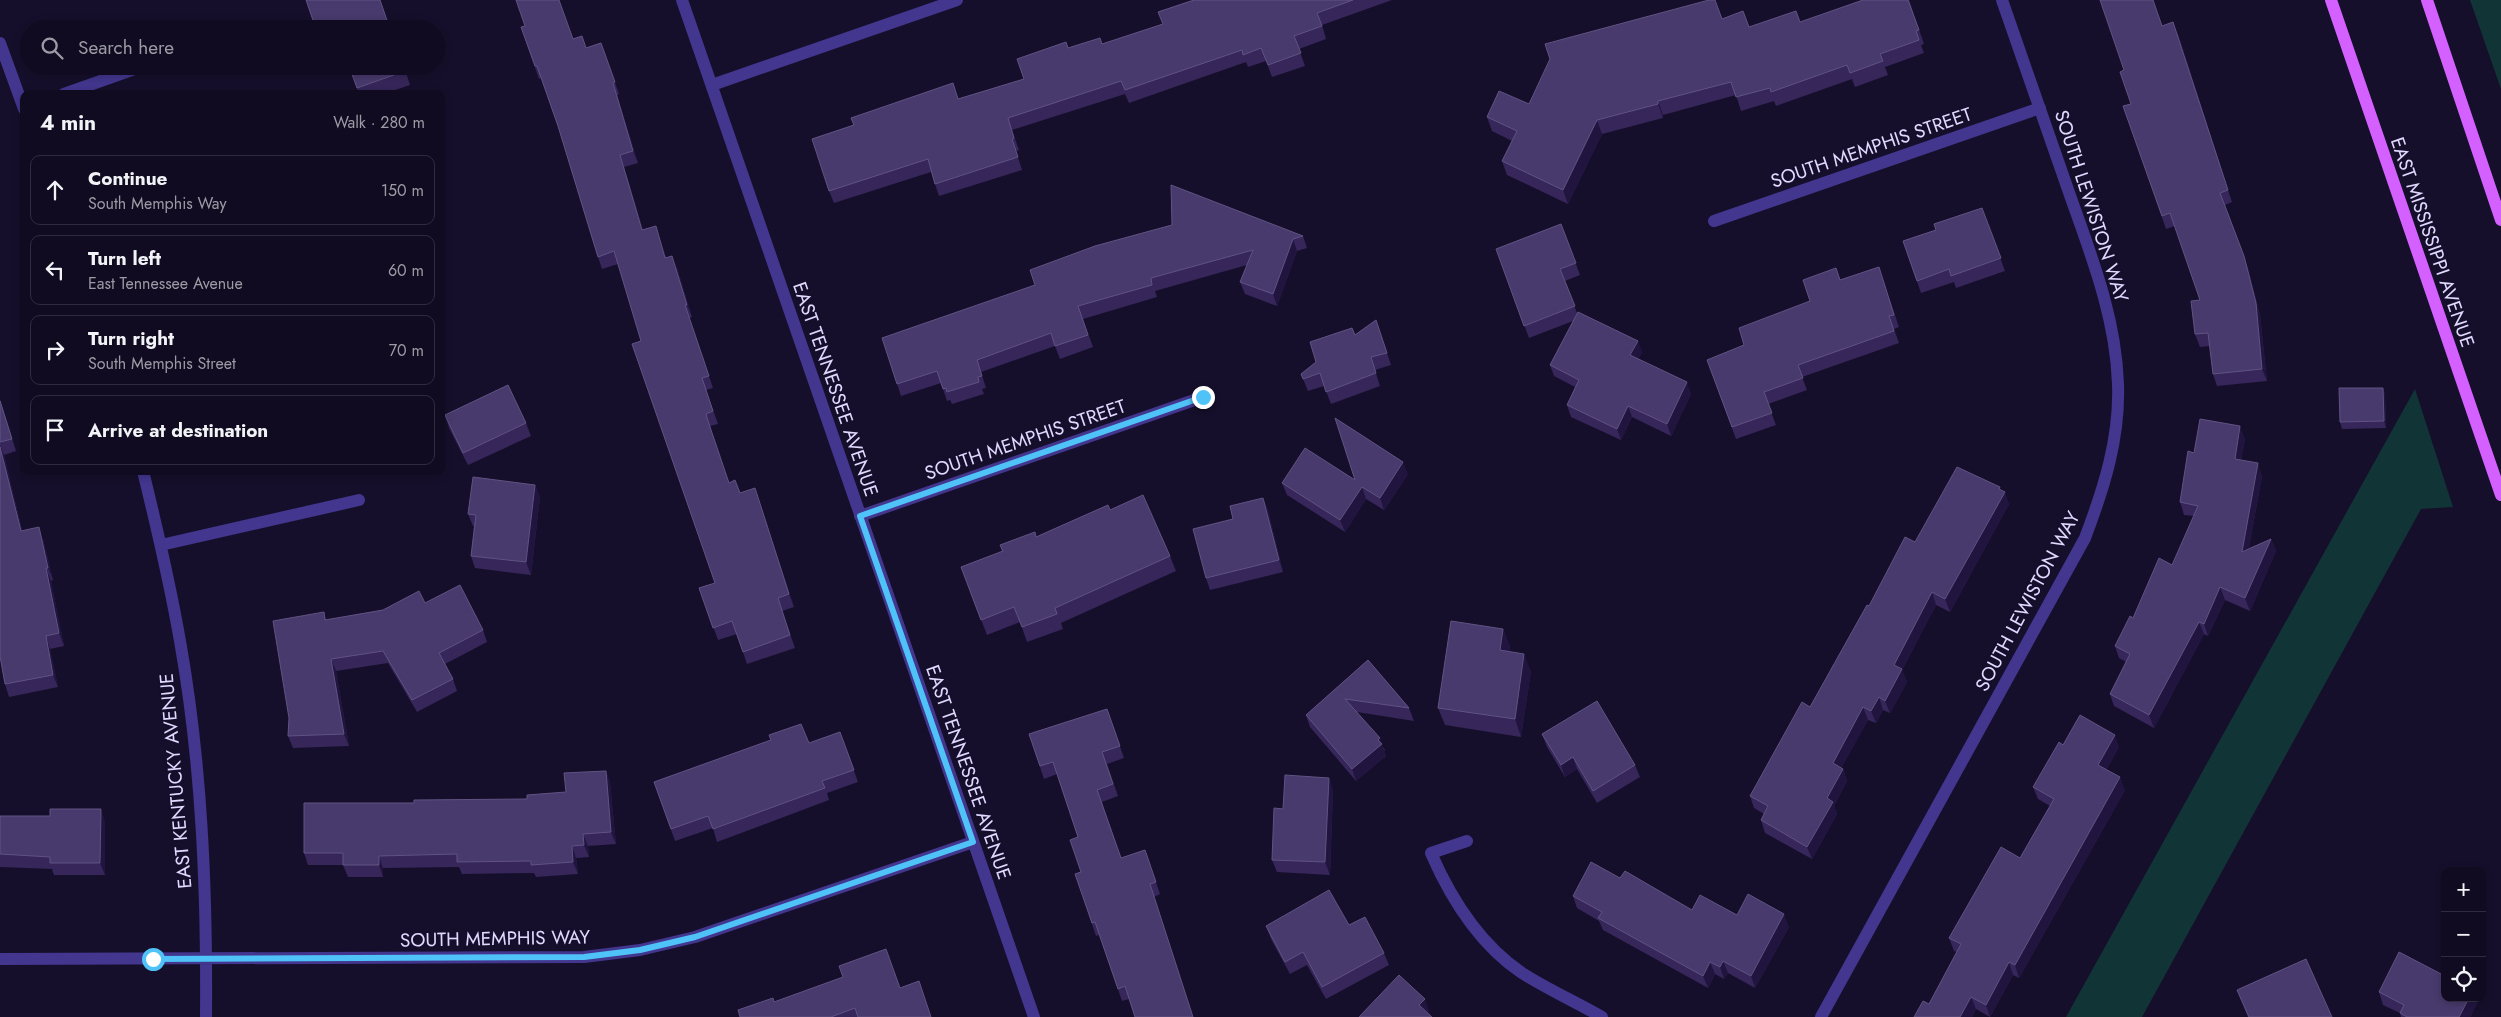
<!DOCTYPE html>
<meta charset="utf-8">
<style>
body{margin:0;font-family:Jost,sans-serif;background:#191429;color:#f1f3f6}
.controls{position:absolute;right:15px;bottom:15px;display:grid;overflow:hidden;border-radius:10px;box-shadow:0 2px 8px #0003}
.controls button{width:45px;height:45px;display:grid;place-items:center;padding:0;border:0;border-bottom:1px solid #302b3e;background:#100b20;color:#f1f3f6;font:25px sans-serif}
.stop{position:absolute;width:15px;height:15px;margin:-11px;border:4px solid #4fc3f7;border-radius:50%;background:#fff}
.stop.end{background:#4fc3f7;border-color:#fff;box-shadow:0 1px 5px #0008}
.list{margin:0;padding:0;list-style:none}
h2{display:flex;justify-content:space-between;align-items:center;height:65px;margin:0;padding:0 20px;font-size:21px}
h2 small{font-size:16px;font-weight:400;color:#9c9ba5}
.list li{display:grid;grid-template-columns:32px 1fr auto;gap:15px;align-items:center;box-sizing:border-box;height:70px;margin:0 10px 10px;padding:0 10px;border:1px solid #302b3e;border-radius:10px}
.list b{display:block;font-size:19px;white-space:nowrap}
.list p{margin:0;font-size:16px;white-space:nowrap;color:#9c9ba5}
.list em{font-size:16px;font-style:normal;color:#9c9ba5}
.icon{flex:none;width:28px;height:28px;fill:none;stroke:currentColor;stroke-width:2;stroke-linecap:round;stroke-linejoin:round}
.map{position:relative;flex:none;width:2501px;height:1017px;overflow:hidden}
.search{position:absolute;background:#100b20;box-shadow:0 2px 8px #0003;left:20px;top:20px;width:425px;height:55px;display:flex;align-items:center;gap:12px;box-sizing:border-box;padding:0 18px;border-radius:28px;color:#9c9ba5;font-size:19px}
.panel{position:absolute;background:#100b20;box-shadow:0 2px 8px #0003;left:20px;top:90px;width:425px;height:385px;border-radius:10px}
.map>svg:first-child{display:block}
.green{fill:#113436}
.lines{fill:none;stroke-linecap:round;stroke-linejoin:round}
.minor{stroke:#42368e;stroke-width:12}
.major{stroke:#d360ff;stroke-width:12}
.wall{fill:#36265a}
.shaded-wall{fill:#211540}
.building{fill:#483a6c;stroke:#605383}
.route{stroke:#4fc3f7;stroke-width:6}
.labels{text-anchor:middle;stroke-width:4;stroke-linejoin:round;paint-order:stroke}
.street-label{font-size:19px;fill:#e1d9ff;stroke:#160f2b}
</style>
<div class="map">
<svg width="2501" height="1017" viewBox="0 0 2501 1017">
<rect width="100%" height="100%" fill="#160f2b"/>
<path class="green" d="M2470,0H2501V89Z
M2415,389L2453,507L2421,509L2142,1017H2066Z"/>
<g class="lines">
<path class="minor" d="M682,0L1034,1017
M0,43L24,109
M712,85L957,0
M64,94L143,66
M1714,221L2040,108
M143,471C157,528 170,584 180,641C202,765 207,891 206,1017
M860,516L1203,397
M161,545L359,500
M1467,841L1431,853C1451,899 1479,944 1522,973C1547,989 1576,1002 1602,1017
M0,959L584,957L640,950L695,937L973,842
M1821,1017L2085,538C2104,488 2120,438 2118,384C2116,320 2093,260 2072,201C2049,134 2026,67 2002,0"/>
<path class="major" d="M2331,0L2501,495
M2427,0L2501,220"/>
</g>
<path class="wall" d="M1194,0H1392L1322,25L1326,39L1299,49L1305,66L1272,77L1266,61L1248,67L1246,62L1129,103L1125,94L1012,130L1019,150L1016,151L1022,170L939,196L931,172L834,203L829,191L854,125L959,99L1024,79L1068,48L1103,44L1163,24Z
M1909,0L1924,44L1921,45L1924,53L1885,67L1888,75L1855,87L1852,79L1776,106L1774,101L1741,111L1736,95L1663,115V118L1602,134L1568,204L1507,175L1502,161L1512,141L1492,131L1487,117L1529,104L1722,19L1749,27L1800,22Z
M525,26L573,39L586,48L601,43L619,94L617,95L638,163L624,167L643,230L660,239L666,257L677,268L692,317L689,318L713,388L706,390L718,424L710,426L712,433L729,483L740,493L759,500L794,607L782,611L795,648L747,664L737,634L718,640L699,588L715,583L618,264L602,269L598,257L558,126L541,78L539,79L521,27Z
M2162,26L2178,34L2232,202L2225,205L2248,268L2260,315L2267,381L2217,386L2213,374L2210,346L2200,347L2195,334L2200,300L2175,226L2166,229L2123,106L2131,104L2124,70Z
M329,66H336L330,69Z
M349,66H404L410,85L383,94H359Z
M1982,208L2005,271L1956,288L1954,282L1921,293L1903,241L1936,230Z
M1561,224L1580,275L1565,281L1577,313L1642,352L1638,359L1691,394L1671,436L1632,417L1621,440L1571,417L1567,405L1575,387L1554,376L1550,365L1573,321L1529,338L1496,249Z
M1303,236L1307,248L1297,251L1277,306L1245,294L1240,282L1247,265L1155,291L1157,297L1083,319L1093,347L1060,359L1055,346L981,372L986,388L982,389L984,394L952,404L950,400L947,401L941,383L901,396L882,338Z
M1883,279L1899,327L1894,329L1899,343L1802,377L1807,390L1768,404L1776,425L1736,439L1707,360L1744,345L1841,280Z
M1376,320L1391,365L1375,370L1380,386L1331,404L1324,386L1308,391L1301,374Z
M2383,388L2385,394L2386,428L2342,429L2340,422Z
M0,399L16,451L4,455L22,530L43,539L53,580L51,581L64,646L50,649L58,687L9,697L5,684L0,656Z
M445,415L526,423L531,436L468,465L449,428Z
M2245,439L2241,460L2262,476L2249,548L2271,539L2276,551L2250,611L2225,600L2208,636L2204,634L2154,728L2114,706L2110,694L2126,662L2119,658L2115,646L2133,618L2172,565L2194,516L2184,515L2180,502L2194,453Z
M1408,474L1384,510L1366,499L1345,532L1287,495L1282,483L1355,480Z
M535,485L540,497L531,575L475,568L471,556L474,526H473L468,514Z
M2001,490L2009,504L1950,612L1936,605L1902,670L1907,682L1890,713L1883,710L1876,723L1868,720L1841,768L1843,769L1847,781L1834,806L1837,814L1812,859L1765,833L1761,820L1764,814L1754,808L1750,796L1810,707L1869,606L1915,542Z
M1263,498L1268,510L1283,572L1210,590L1206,578L1233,519Z
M1110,510L1170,556L1176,571L1061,623L1063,629L1027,642L1020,622L987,635L961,567L1002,552L1000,545L1036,537Z
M425,603L483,630L487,642L445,664L453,679L457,691L417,712L388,663L336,671L349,746L293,748L288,736L324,612L326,620Z
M1503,629L1510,647L1509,651L1531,671L1521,737L1445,725L1438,708Z
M1368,660L1409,708L1414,721L1357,712L1385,750L1384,751L1386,756L1356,781L1310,727L1306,715Z
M1107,709L1124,758L1107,764L1118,796L1102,802L1121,858L1145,850L1160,894L1154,897L1193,1017H1135L1129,999L1122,1001L1099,935L1096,936L1075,874L1081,872L1078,837L1057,774L1044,779L1029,734Z
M840,732L858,782L827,793L829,800L717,842L713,828L675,841L654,782L809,743Z
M1542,734L1635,765L1640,777L1597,803L1577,769L1565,777L1547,747Z
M2063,745L2119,747L2106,770L2125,790L2019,978L2013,975L1990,1017L1976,1009L1972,1017H1914L1929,1004L1957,952L1954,951L1949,938L2020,858L2050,806L2038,799L2033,787Z
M606,771L610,783L616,844L588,846L589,857L576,858L578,874L536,877L534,873L462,874L459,867L383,868V877H348L343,865H308L304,853L414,803L527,799L566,792Z
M1333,790L1330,875L1277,872L1272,860L1283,809Z
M0,816L105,822V875H54L52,869L0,867Z
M1620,878L1692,910L1737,915L1789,927L1755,988L1728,973L1724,979L1715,974L1708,988L1603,930L1599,921L1577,908L1573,896Z
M1349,925L1384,953L1389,965L1326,999L1307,965L1290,974L1271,939L1266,926Z
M900,988L931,1017H740L774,1002Z
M2237,990L2332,1017H2248Z
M2379,992L2445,998H2475L2477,1003L2470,1017H2401L2400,1013L2383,1005Z"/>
<path class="shaded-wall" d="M2173,22L2178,34L2232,202L2228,190Z
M613,83L617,95L638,163L633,151Z
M1658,101L1663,115V118L1658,104Z
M1597,120L1602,134L1568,204L1563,190Z
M620,155L624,167L647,243L642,230Z
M656,226L660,239L669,270L665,258Z
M1293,239L1297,251L1277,306L1273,294Z
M672,256L677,268L692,317L687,305Z
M2244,256L2248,268L2260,315L2267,381L2262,369Z
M1638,341L1642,352L1634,367L1630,355Z
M1687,382L1691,394L1671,436L1667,424Z
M2383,388L2385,394L2386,428L2384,421Z
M1628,406L1632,417L1621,440L1617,429Z
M2240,426L2245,439L2239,472L2235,459Z
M0,445L4,455L25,543L21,531Z
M1403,462L1408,474L1384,510L1380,498Z
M2258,463L2262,476L2246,564L2242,552Z
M535,485L540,497L531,575L526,562Z
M1362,487L1366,499L1345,532L1340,520Z
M2000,487L2003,495L2005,492L2009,504L1950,612L1945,599Z
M755,488L759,500L794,607L789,594Z
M1263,498L1268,510L1283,572L1279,560Z
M39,527L43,539L53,580L48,568Z
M2271,539L2276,551L2250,611L2245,598Z
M46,568L51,581L64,646L59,633Z
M2220,587L2225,600L2208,636L2204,624Z
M1932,592L1936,605L1902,670L1907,682L1890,713L1885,701L1894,665Z
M2199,622L2204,634L2154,728L2149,715Z
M1503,629L1510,647L1507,668L1500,650Z
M46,636L50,649L58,687L53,675Z
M1524,654L1531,671L1521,737L1515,719Z
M331,659L336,671L349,746L344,734Z
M1879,697L1883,710L1876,723L1871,711Z
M1863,707L1868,720L1837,776L1833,763Z
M2115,735L2119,747L2102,777L2098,765Z
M1380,738L1386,756L1356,781L1352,769Z
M1573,757L1577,769L1565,777L1561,765Z
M1843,769L1847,781L1834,806L1837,814L1812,859L1807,847L1827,798Z
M606,771L610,783L616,844L611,832Z
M2120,777L2125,790L2019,978L2015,965Z
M1329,778L1333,790L1330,875L1325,862Z
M101,809L105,822V875L100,863Z
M583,834L588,846L589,857L584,845Z
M572,846L576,858L578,874L573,862Z
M379,856L383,868V877L379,865Z
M1784,914L1789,927L1755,988L1751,976Z
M1723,961L1728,973L1724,979L1720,967Z
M1710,962L1715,974L1708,988L1703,976Z
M2009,962L2013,975L1990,1017L1986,1005Z
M1971,997L1976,1009L1972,1017H1960Z
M2469,998H2475L2477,1003L2470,1017H2459Z
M1425,999L1429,1011L1424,1017L1419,1005Z"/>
<path class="building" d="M306,0H380L390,29H316Z
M516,0H559L573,39L582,36L586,48L601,43L615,82L613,83L633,151L620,155L642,230L656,226L665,258L672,256L687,305H685L709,376L702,378L713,411L706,414L708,421L729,483L735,480L740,493L755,488L789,594L778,598L790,635L743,652L732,621L713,628L699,588L715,583L632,344L641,341L614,251L598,257L558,126L537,66H535L521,27L525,26Z
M1194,0H1353L1317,13L1322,26L1294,36L1301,53L1268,65L1261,48L1243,55L1242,50L1125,90L1121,81L1008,118L1014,138L1012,139L1018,157L935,184L928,159L829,191L812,139L854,125L851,118L953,83L958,99L1024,79L1017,59L1066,42L1068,48L1100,38L1102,44L1163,24L1158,12Z
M1709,0H1715L1722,19L1743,11L1749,27L1796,11L1800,22L1863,0H1908L1919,30L1916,31L1919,40L1880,54L1883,61L1850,73L1847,65L1771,92L1770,88L1736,97L1731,82L1658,101V104L1597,120L1563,190L1502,161L1517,131L1487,117L1499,91L1529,104L1550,59L1545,44Z
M2100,0H2153L2162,26L2173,22L2228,190L2220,193L2244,256L2256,303L2262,369L2213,374L2208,333L2195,334L2191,301L2200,300L2170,213L2162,216L2123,106L2131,104L2120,72L2124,70Z
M349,66H403L405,71L357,88Z
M1171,185L1303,236L1293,239L1273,294L1240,282L1253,250L1151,278L1152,285L1078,306L1088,335L1055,346L1051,333L977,360L982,376L978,377L979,382L947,392L946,388L943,389L937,371L897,384L882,338L1035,285L1030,270L1095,246L1172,225Z
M1982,208L2001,258L1951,276L1949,269L1917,281L1903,241L1936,230L1934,224Z
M1561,224L1576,263L1560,269L1575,306L1524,326L1496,249Z
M1879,267L1894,315L1889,316L1894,331L1798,365L1803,378L1764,392L1772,413L1732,427L1707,360L1744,345L1739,328L1810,301L1803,280L1836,268L1840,280Z
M1578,312L1638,341L1630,355L1687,382L1667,424L1628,406L1617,429L1567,405L1579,380L1550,365Z
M1376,320L1387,353L1371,357L1376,373L1326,392L1320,373L1303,379L1301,374L1316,362L1310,342L1352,328L1355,335Z
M508,385L526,423L463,453L445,415Z
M2339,388H2383L2384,421L2340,422Z
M0,401L12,439L0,442Z
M1335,418L1403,462L1380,498L1362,487L1340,520L1282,483L1305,448L1355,480Z
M2200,419L2240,426L2235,459L2258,463L2242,552L2271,539L2245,598L2220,587L2204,624L2199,622L2149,715L2110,694L2130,654L2115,646L2130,616L2133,618L2159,558L2172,565L2198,506L2180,502L2188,451L2194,453Z
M0,447L21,531L39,527L48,568H46L59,633L46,636L53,675L5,684L0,656Z
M1957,467L2000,487L1999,489L2005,492L1945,599L1932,592L1894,665L1902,669L1885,701L1879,697L1871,711L1863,707L1833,763L1843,769L1827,798L1833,802L1807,847L1761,820L1768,806L1750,796L1802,702L1810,707L1867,605L1869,606L1905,537L1915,542Z
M473,477L535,485L526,562L471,556L476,515L468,514Z
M1143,495L1170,556L1055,608L1057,614L1022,627L1014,607L981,620L961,567L1003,551L1000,545L1035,532L1036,537L1108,505L1110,510Z
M1263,498L1279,560L1206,578L1193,529L1233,519L1230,506Z
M460,585L483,630L439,653L453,679L412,700L383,651L331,659L344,734L288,736L289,718L273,621L324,612L325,620L383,610L419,591L425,603Z
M1451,621L1503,629L1500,650L1524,654L1515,719L1438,708Z
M1368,660L1409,708L1345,699L1380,738L1378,740L1382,744L1352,769L1306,715Z
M1597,701L1635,765L1593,791L1573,757L1561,765L1542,734Z
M1107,709L1120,746L1102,752L1113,784L1097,790L1121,858L1145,850L1156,882L1150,884L1193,1017H1135L1125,986L1118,989L1095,922L1092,923L1075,874L1081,872L1070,840L1078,837L1053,762L1040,766L1029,734Z
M2080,715L2115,735L2098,765L2120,777L2015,965L2009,962L1986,1005L1971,997L1960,1017H1914L1923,1001L1929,1004L1961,944L1949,938L2001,847L2020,858L2054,799L2033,787L2059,742L2063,745Z
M801,724L809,743L840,732L854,770L822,781L825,788L713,829L708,816L671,829L654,782L771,740L769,735Z
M606,771L611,832L583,834L584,845L572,846L573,862L531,865V861L457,862V854L379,856V865H343V853H304V803H414V800L527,799V795L566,792L564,773Z
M1285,775L1329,778L1325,862L1272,860L1274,808L1283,809Z
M50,809H101L100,863H50V857L0,854V816H50Z
M1591,862L1620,878L1625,871L1692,910L1700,895L1737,915L1748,894L1784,914L1751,976L1723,961L1720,967L1710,962L1703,976L1598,918L1602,912L1573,896Z
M1329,890L1349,925L1365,917L1384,953L1322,987L1303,952L1285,962L1266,926Z
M886,949L900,988L919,981L931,1017H858L855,1008L831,1017H740L738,1010L773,998L774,1002L843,977L839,966Z
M2399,952L2445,976V998H2469L2459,1017H2407L2400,1013L2404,1005L2379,992Z
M2306,959L2332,1017H2249L2237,990Z
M1399,975L1425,999L1419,1005L1432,1017H1359Z"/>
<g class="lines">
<path class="route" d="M153,959L584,957L640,950L695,937L973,842L860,516L1203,397"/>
</g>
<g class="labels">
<g class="street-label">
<text transform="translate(1871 147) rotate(-19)" y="7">SOUTH MEMPHIS STREET</text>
<text transform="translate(2092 206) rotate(72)" y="7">SOUTH LEWISTON WAY</text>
<text transform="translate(2433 242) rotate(71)" y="7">EAST MISSISSIPPI AVENUE</text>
<text transform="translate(836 389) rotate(71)" y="7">EAST TENNESSEE AVENUE</text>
<text transform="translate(1025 439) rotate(-19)" y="7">SOUTH MEMPHIS STREET</text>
<text transform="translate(2027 601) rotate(-62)" y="7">SOUTH LEWISTON WAY</text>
<text transform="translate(969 772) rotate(71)" y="7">EAST TENNESSEE AVENUE</text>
<text transform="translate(175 781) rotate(-95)" y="7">EAST KENTUCKY AVENUE</text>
<text transform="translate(495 938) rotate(-1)" y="7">SOUTH MEMPHIS WAY</text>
</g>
</g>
</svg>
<div class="controls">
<button>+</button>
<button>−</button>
<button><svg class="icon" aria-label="locate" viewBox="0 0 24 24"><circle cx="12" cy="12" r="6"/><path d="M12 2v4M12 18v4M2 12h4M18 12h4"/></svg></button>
</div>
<div class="stop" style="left:153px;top:959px"></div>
<div class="stop end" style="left:1203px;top:397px"></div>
<div class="search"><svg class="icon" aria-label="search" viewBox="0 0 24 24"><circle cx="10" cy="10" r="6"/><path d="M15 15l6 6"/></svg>Search here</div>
<section class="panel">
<h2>4 min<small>Walk · 280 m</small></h2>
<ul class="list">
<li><svg class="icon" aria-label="ahead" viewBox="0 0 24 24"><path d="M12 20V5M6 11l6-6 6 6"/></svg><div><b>Continue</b><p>South Memphis Way</p></div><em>150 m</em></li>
<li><svg class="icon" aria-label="left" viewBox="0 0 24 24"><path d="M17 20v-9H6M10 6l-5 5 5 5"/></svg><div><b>Turn left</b><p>East Tennessee Avenue</p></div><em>60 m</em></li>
<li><svg class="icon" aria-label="right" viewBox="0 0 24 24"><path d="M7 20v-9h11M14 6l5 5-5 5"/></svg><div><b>Turn right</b><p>South Memphis Street</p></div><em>70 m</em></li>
<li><svg class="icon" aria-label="arrive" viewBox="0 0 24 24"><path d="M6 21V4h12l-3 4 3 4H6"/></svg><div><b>Arrive at destination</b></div></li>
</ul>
</section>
</div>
